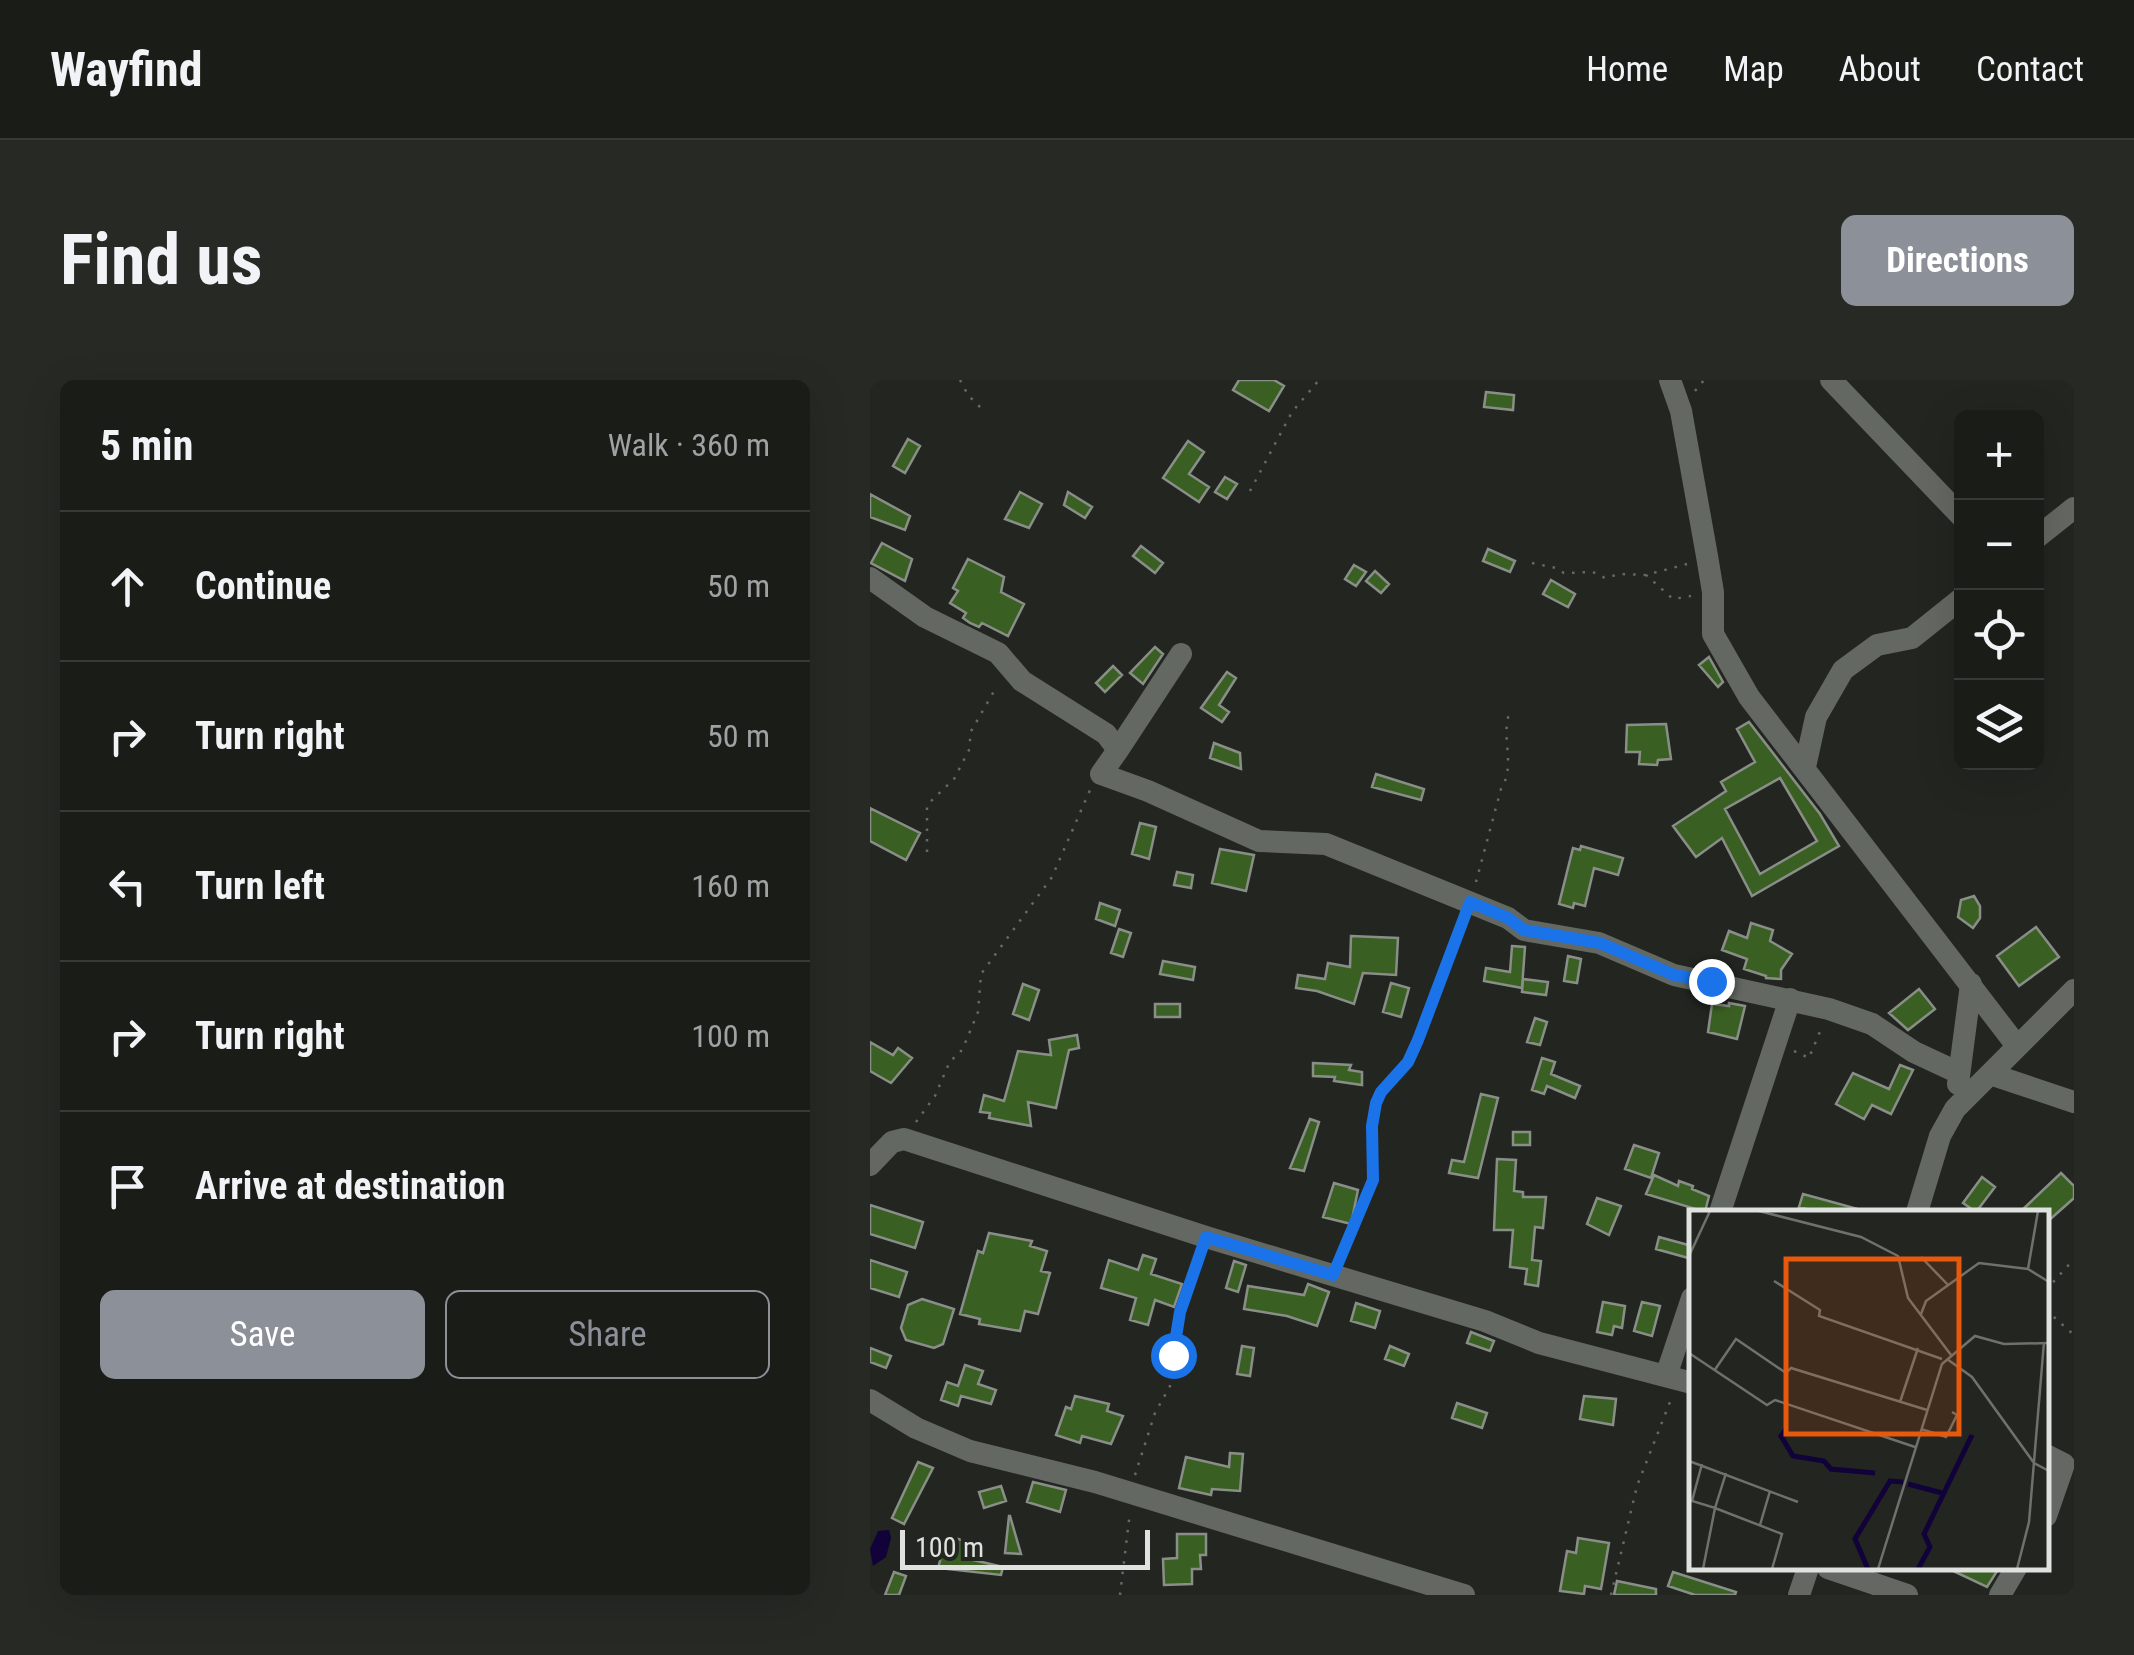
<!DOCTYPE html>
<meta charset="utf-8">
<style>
body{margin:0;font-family:"Roboto Condensed",sans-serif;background:#272925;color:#f1f3f6}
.controls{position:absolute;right:30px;top:30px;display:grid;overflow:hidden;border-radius:15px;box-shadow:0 10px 40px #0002}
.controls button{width:90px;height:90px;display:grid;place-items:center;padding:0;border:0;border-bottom:2px solid #383a37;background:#1a1c18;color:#f1f3f6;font:50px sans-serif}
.scale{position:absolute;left:30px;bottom:25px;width:250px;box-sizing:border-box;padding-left:10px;border:5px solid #e0e2df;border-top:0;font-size:28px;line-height:35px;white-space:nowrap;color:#e0e2df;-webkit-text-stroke:8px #222520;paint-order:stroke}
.stop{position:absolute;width:30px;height:30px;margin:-22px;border:8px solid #1a73e8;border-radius:50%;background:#fff}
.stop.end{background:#1a73e8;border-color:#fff;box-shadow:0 2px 10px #0008}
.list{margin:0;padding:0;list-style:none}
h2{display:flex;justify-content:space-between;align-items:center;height:130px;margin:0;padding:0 40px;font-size:42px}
h2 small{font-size:32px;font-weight:400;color:#9fa1a2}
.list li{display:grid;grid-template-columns:65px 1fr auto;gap:30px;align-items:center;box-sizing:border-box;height:150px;padding:0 40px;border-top:2px solid #383a37}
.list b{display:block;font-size:38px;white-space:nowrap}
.list em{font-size:32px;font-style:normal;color:#9fa1a2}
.actions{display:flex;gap:20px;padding:30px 40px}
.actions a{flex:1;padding:22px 0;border:2px solid #8c9099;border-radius:15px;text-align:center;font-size:35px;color:#8c9099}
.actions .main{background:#8c9099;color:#fff}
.icon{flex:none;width:55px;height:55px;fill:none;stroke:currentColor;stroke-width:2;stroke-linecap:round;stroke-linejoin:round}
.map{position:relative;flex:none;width:1204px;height:1215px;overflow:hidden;border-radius:15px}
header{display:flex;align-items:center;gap:60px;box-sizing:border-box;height:140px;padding:0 50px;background:#1a1c18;border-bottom:2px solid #383a37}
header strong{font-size:48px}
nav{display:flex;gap:55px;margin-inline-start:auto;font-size:35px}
.intro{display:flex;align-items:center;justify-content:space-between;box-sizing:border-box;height:240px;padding:0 60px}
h1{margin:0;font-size:70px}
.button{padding:25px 45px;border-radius:15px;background:#8c9099;color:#fff;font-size:35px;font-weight:700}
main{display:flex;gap:60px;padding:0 60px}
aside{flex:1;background:#1a1c18;border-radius:15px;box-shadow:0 10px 40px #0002}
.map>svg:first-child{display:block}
.water{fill:#110239}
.building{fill:#3a5f23;stroke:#8a8e88;stroke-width:2.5;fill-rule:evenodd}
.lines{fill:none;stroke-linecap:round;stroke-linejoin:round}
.path{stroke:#676965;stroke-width:2.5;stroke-dasharray:2.5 8;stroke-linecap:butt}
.minor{stroke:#646862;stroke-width:22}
.route{stroke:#1a73e8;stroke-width:12}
.inset-river{fill:none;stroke:#110239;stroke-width:5}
.inset-road{fill:none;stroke:#6e716c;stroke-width:2.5}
.view{fill:#e8590c;fill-opacity:0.15;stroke:#e8590c;stroke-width:5}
.inset-edge{fill:none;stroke:#e0e2df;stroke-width:5}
</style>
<header>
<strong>Wayfind</strong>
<nav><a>Home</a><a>Map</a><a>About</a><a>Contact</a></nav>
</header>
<div class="intro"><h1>Find us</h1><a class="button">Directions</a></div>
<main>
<aside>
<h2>5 min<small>Walk · 360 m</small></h2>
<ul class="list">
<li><svg class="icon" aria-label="ahead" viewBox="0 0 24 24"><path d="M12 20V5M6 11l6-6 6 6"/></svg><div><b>Continue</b></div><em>50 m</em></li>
<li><svg class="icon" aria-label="right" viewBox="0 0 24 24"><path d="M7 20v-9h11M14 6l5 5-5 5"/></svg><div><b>Turn right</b></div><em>50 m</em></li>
<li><svg class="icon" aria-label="left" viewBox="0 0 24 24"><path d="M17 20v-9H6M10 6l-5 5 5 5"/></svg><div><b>Turn left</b></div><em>160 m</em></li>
<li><svg class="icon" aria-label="right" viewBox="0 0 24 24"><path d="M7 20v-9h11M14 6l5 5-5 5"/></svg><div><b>Turn right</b></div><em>100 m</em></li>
<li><svg class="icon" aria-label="arrive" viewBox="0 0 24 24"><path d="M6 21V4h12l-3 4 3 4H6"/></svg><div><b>Arrive at destination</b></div></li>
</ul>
<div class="actions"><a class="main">Save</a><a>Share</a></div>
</aside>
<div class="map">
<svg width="1204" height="1215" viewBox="0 0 1204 1215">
<rect width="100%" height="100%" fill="#222520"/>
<path class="water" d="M19,1150L21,1158L16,1177L3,1186L0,1169L8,1151Z"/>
<path class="building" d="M369,0H404L414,6L399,31L363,10Z
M616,12L644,15L643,30L614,27Z
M38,59L50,66L35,93L23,86Z
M318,61L334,72L319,94L339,107L329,122L293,98Z
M355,97L367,104L357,119L345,112Z
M150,112L172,124L159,148L135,139Z
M198,112L222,127L215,138L194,125Z
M0,114L40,136L35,150L0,137Z
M12,163L42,179L35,201L1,183Z
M271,166L293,183L285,193L263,176Z
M618,169L645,181L640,192L613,181Z
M98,179L134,197L131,212L154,224L138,256L112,243L109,247L100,243L93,238L96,233L80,223L88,211L83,208Z
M484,185L496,192L486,206L475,199Z
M505,191L519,204L511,213L496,201Z
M681,200L705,214L698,227L673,214Z
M285,267L293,274L273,304L260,293Z
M839,277L853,302L848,307L829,285Z
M243,286L252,295L235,312L226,303Z
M357,292L366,298L349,325L359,332L352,342L331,328Z
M879,342L950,434L969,466L882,516L852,458L826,477L803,446L856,411L851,402L885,382L867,349ZM910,398L947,461L890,494L855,429Z
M796,344L801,379L788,380L787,385L769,384L770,372H756L757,345Z
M344,363L370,373L371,389L340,378Z
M506,394L554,409L551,420L502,407Z
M0,428L50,453L36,480L0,461Z
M270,443L286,447L279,479L262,474Z
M711,466L753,478L748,495L724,488L715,526L704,523L703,528L689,524L703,468L710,470Z
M350,469L384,475L376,511L342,503Z
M307,492L323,495L321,508L304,505Z
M1104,516L1110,526V538L1103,548L1088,537L1091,520Z
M230,523L250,530L245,546L226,539Z
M881,543L903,550L900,561L922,574L911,590V599L896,598V596L874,589L877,579L852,570L859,551L877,558Z
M1166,547L1189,577L1149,606L1127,576Z
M249,549L261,553L253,577L241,573Z
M481,556L528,558L526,595L493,593L484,624L447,611L426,608L428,595L455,599L458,583L480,587Z
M642,566L655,567L652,608L614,601L616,588L640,592Z
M698,576L711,579L707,603L694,601Z
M293,581L325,587L323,600L290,594Z
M653,599L678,602L676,615L652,612Z
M521,603L539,608L531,637L513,632Z
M153,604L169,610L159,640L143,634Z
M1049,609L1065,629L1038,650L1019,633Z
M859,623L875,626L867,659L838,652L842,624L859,626Z
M285,624H310V637H285Z
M665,638L677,642L670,665L657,662Z
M207,655L209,668L199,670L186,728L158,722L161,746L119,738L120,733L110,732L114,715L134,721L148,671L181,675L179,660Z
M0,662L23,675L28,668L42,678L21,703L0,691Z
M672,678L685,682L681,694L710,706L705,718L677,706L674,714L662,710Z
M443,683L481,685L479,690L492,692V705L464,701L465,697L443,696Z
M1030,685L1043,690L1021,734L1002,725L994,739L966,724L983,693L1019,709Z
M611,714L628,718L608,798L579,793L582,780L594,782Z
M440,739L449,742L434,791L420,788Z
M643,752H660V765H643Z
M764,765L789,773L781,798L755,789Z
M627,779L646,780L644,811L653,812V817H676L673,848L665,847L662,880L671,881L668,906L655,904L657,889L640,887L643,850H624Z
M1191,793L1204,806V818L1176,843V832H1150Z
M784,795L808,806L809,801L823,806L822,809L839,816L835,832L776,814Z
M1112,797L1125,807L1106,832L1093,823Z
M464,803L488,810L481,844L453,837Z
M933,814L988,829L987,832H948L929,827Z
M727,818L751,826L739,855L717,844Z
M0,825L53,842L45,868L0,854Z
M119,853L162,861L160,866L177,871L171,891L180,893L168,934L155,931L150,951L109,944L110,939L90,934L108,871L113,873Z
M789,857L822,866V879L786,869Z
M273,875L286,879L281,894L312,904L304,927L285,920L278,945L260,940L266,918L231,908L239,880L268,890Z
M0,880L37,892L29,917L0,908Z
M364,881L376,885L368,912L356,908Z
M438,904L459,912L447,946L417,936L374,929L378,906L434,915Z
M52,919L84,929L73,964L64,968L36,960L31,948L38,925Z
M733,922L755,926L752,948L744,946L742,955L727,952Z
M772,922L790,926L782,956L764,951Z
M486,923L510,931L505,948L481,941Z
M601,952L624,961L620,971L597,963Z
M372,966L384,968L380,996L367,994Z
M520,966L539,974L534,986L515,979Z
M0,968L21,976L16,988L0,982Z
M95,985L113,991L108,1004L126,1010L121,1024L91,1016L88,1026L71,1020L77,1002L88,1006Z
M205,1016L239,1024L237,1031L253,1036L241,1064L212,1056L210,1063L186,1055L196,1027L201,1029Z
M714,1016L746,1019L743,1045L710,1039Z
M587,1023L617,1033L612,1048L582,1038Z
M360,1073L373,1074L370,1111L342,1109L341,1115L309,1108L316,1077L359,1087Z
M48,1082L63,1088L34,1144L22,1138Z
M163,1102L196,1110L190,1132L157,1122Z
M131,1106L136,1121L114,1128L109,1112Z
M139,1136H140L151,1174L135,1173Z
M307,1154H336V1175H330L331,1189H322V1204L294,1205L293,1179L307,1178Z
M77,1156L99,1162L95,1178L133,1187L131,1195L68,1188Z
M708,1158L739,1163L731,1209L715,1206L714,1214L690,1211L697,1171L706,1173Z
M1077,1188H1129L1117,1207Z
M24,1192L36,1196L29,1215H15Z
M803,1192L866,1212L865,1215H825L798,1206Z
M747,1201L786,1209V1215H744Z"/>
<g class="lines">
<path class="path" d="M90,0L98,15L111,28
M825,11L834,0
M380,111L422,32L449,0
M662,183L686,188L694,193L723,192L735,198L750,194L775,195
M817,184L776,195L803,219L821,216
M57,472V425L84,399L100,368V353L127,306
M606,502L631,409C646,385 631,360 639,334
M924,671L939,678L951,649
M46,742L65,716L80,681L90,673L96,661L108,632L111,594L182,497L220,410
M472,875L503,801L502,746L507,723L511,712L538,682L548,660L592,542
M1176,910L1204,879
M1176,930L1204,955
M265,1095L285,1033L300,1006L310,932L329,874
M250,1215L260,1132
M741,1215L767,1106L800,1022L799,1016"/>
<path class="minor" d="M800,0L811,31L837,176L843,212V254L879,317L1147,666
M961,0L1092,137
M1166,158L1204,128
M0,198L55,237L128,273L152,301L236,354L248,370L231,394L278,411L389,461L456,464L638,538L654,550L729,563L804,595L959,629L1002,644L1044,672L1089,693
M248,370L311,274
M935,387L946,337L973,290L1007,265L1042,258L1092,218
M1120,694L1204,722
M1088,704L1101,604
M0,785L22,762L34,759L336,857L615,941L669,963L822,1003
M850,832L920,619
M1047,832L1070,756L1085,729L1204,610
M796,996L822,918
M0,1020L46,1048L100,1071L225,1102L594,1215
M1176,1075L1194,1084L1176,1136
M958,1188L1037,1215
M929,1215L938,1188
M1130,1215L1146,1188"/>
</g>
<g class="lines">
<path class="route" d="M303,975L310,932L336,857L463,895L503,800L502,746L506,723L511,712L538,682L548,660L600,522L638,538L654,550L730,563L804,595L841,601"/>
</g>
<g transform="translate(819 830)">
<rect width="360" height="360" fill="#222520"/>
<path class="inset-river" d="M97,219L92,226L104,246L135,251L142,259L186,263M219,274L253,283M179,359L166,329L201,271L214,272M229,359L241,337L235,324L283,225"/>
<path class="inset-road" d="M70,1L172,27L209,46L219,88L262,145M0,46L21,1M232,47L260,76M339,59L349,1M85,71L131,100L130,106L253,149M232,104L237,91L290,53L339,59L360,72M0,143L78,195L86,190L226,237M258,149L283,167L345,253L360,261M25,161L47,129L97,163L102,158L238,200M211,192L229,138M232,219L257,227L268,205L263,202M0,251L109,292M13,254L3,291L26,298L37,263M71,315L81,281M14,359L26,298L93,324L83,359M189,359L253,154L286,126L315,134L360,133M328,359L340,312L355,132"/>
<path class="view" d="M97,49H270V224H97Z"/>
<rect width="360" height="360" class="inset-edge"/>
</g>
</svg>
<div class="controls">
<button>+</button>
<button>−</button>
<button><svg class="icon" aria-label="locate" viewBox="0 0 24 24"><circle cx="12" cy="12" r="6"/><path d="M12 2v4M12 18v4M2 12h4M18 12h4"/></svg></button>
<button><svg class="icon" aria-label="layers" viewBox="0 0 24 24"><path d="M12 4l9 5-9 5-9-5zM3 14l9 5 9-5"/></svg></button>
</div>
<div class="scale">100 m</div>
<div class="stop" style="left:303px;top:975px"></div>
<div class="stop end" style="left:841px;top:601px"></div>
</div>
</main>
